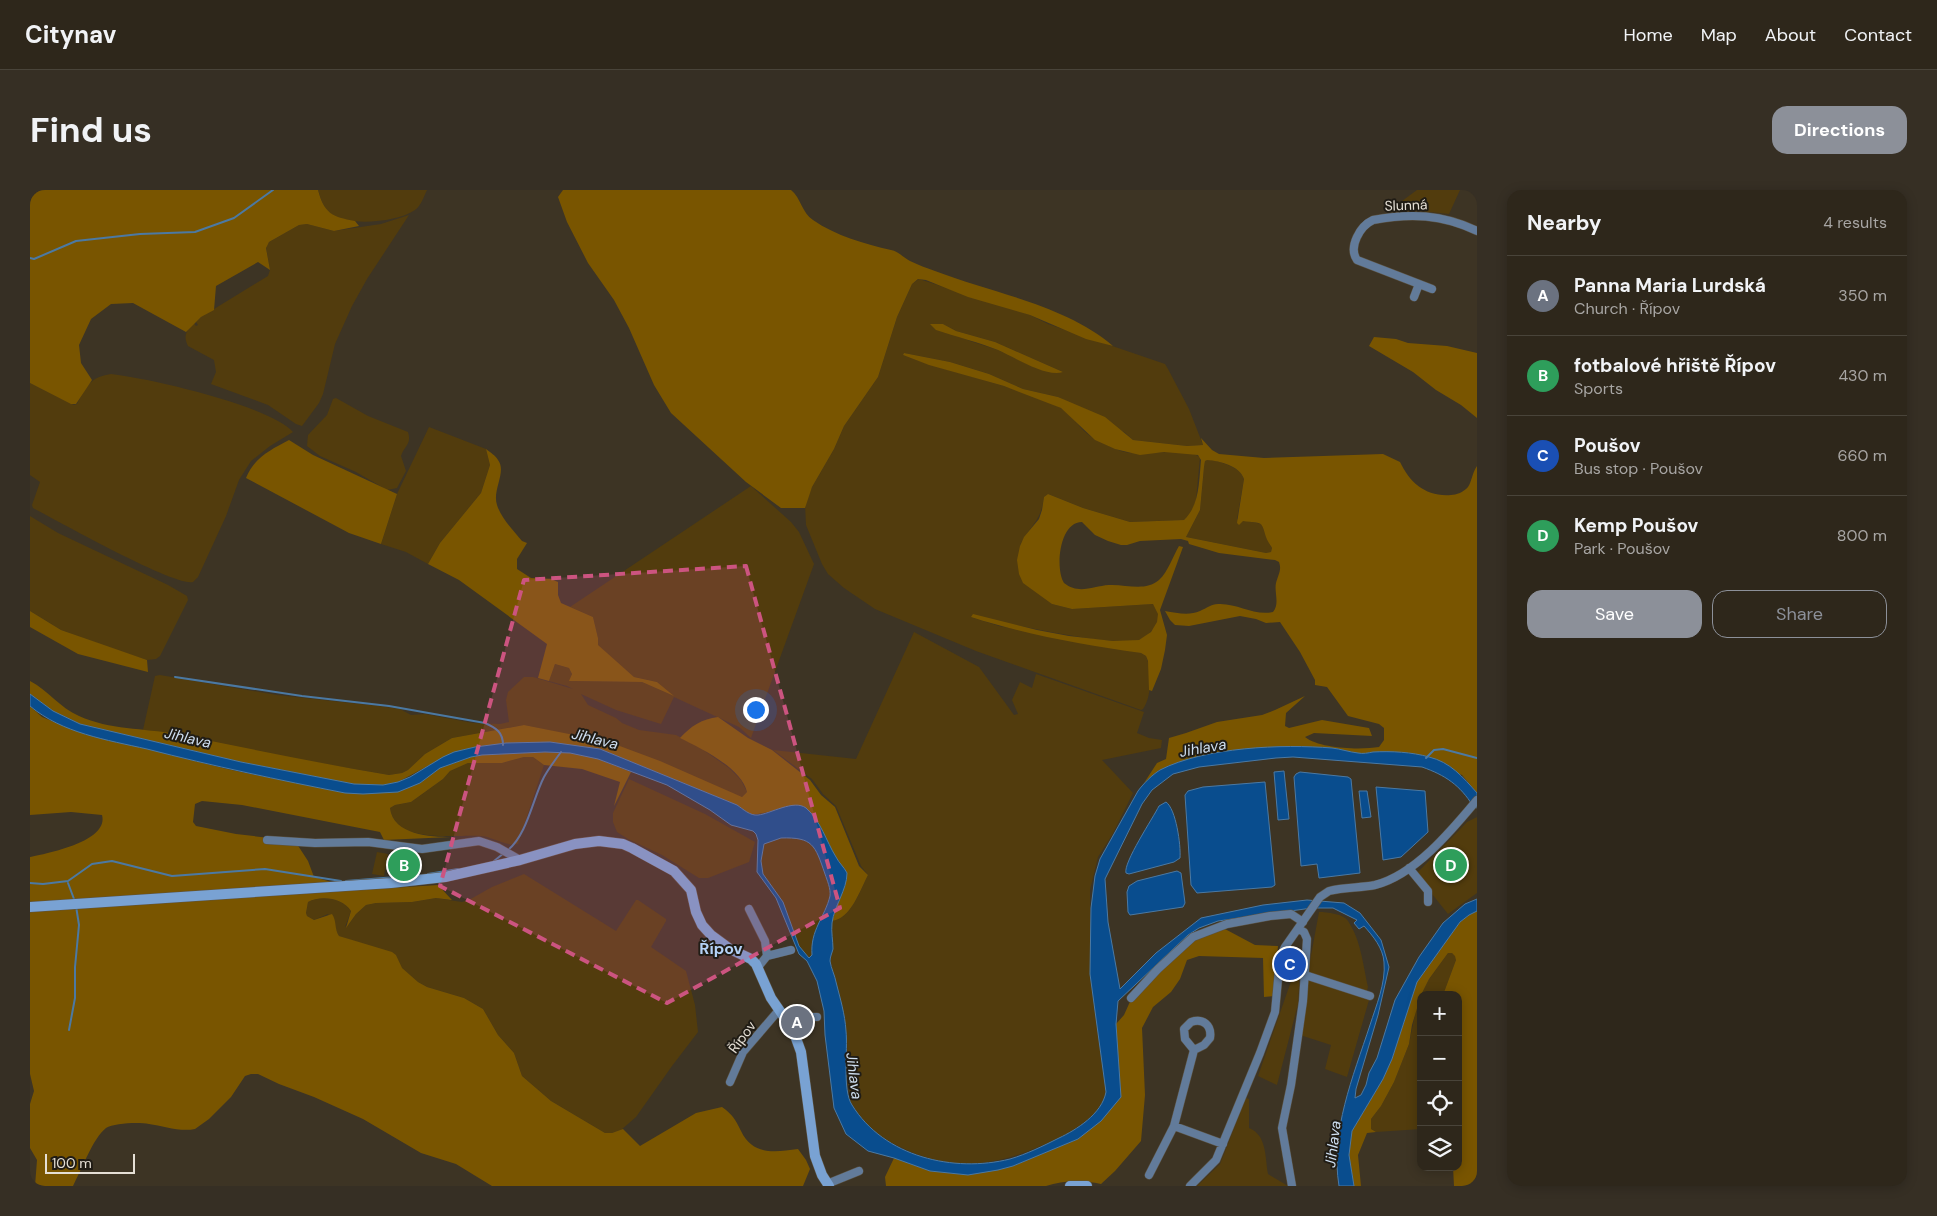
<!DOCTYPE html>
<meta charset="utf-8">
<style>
body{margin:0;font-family:"DM Sans",sans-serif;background:#362f24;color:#f1f3f6}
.controls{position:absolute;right:15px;bottom:15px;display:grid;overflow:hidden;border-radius:10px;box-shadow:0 2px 12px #0003}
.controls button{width:45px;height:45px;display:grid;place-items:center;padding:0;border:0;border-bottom:1px solid #49443a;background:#2e271b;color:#f1f3f6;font:25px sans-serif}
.scale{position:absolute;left:15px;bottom:12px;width:90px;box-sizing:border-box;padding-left:5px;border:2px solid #e5dfd5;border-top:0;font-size:14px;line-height:18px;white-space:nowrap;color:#e5dfd5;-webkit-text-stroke:4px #201c15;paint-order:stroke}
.you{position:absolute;left:725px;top:519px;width:18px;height:18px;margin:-12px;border:4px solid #fff;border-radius:50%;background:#1a73e8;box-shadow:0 0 0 8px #1a73e833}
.badge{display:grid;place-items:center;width:32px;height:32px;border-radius:50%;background:#8c9099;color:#fff;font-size:16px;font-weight:700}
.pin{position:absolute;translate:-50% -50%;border:2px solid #fff;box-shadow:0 1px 5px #0006}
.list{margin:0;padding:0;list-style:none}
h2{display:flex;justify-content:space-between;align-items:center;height:65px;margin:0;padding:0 20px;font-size:21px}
h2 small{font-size:16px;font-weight:400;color:#a7a5a3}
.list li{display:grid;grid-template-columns:32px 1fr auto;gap:15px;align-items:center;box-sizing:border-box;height:80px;padding:0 20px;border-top:1px solid #49443a}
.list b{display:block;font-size:19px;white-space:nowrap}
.list p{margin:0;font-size:16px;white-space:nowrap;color:#a7a5a3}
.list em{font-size:16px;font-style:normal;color:#a7a5a3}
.actions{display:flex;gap:10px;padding:15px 20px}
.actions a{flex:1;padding:11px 0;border:1px solid #8c9099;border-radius:15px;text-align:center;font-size:18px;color:#8c9099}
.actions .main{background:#8c9099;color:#fff}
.icon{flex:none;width:28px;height:28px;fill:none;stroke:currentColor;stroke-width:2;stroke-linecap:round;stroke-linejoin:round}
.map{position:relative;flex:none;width:1447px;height:996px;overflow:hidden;border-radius:15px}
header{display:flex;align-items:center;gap:30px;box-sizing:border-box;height:70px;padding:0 25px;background:#2e271b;border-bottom:1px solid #49443a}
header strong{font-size:24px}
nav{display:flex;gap:28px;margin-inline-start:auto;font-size:18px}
.intro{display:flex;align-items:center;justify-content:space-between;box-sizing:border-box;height:120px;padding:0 30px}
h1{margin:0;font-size:35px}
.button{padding:12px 22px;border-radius:15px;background:#8c9099;color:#fff;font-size:18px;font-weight:700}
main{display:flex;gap:30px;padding:0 30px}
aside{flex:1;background:#2e271b;border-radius:15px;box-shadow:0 2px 12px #0003}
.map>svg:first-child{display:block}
.green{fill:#523c0d;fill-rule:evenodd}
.forest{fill:#795500;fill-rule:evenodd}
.water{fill:#094d8e;stroke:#4b79a3;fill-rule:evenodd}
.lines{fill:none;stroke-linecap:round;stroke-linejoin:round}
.stream{stroke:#4b79a3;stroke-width:2}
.street-casing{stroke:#5b5344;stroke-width:9}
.secondary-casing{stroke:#5b5344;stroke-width:11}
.street{stroke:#627b9a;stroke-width:8}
.secondary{stroke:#79a2d3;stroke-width:10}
.marked{fill:#cc5480;fill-opacity:0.2;stroke:#cc5480;stroke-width:4;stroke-dasharray:10 6;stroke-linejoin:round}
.labels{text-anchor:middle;stroke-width:4;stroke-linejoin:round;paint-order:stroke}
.street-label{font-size:14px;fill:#e5dfd5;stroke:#201c15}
.water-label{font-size:15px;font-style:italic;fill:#cedef0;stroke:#201c15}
.quarter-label{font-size:16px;font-weight:bold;fill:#b4d2f6;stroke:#201c15}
</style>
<header>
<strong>Citynav</strong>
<nav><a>Home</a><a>Map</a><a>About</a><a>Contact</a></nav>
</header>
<div class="intro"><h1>Find us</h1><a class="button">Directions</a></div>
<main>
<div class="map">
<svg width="1447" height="996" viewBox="0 0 1447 996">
<rect width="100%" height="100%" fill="#3d3424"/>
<path class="green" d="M288,0H397C394,6 391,16 385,20C368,32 322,36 304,26C294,20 291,10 288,0Z
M1387,0H1430L1419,24L1390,21L1357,22Z
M379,25L337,89L322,116L305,154L293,204L289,213L272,236L266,234L238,215L181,194L186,182L184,170L158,156C153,146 156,141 164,133L166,136L168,135L166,132L171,127L238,86L240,80L236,57L239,52L269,35L277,34L304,41L351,34Z
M889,89L1000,125L1018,134L1135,174L1138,179L1159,219L1173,255L1157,256L1103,250L1094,242L1028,207L993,199L959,184L920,172L874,163L873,165C924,185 980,193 1029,217C1039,222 1046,233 1054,241C1064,250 1078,256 1091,261C1112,268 1153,255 1170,267L1166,310L1162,322L1154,330L1100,332L1053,318L1018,304L1014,307C1011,332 1000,335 990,356L1022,414L1042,419L1123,414C1129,420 1130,428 1126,435C1122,441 1116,448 1109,450C1095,454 1077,450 1063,449C1022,444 982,433 941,427L969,436L1111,463L1116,466C1122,480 1122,506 1113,519L1111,520L946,461L845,419L814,398L798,384L792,374L776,335L775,313L782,297L804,259L814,236L848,187L867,127L882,94ZM901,134H913L926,141L965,152L1033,182L1004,177L968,160L940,151Z
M81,184C118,188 241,216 263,242L240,256L221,271L209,290L196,326L168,387L163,392C145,397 26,330 3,318L2,315L10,292L0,285V193L44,215L47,214C56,197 60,187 81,184Z
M306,208L338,226L378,242C382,254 374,256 371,266L376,281L367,298L357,300L326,282L290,266L277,256L278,245L297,225L303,209Z
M399,237L456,259L460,275L451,303L410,353L398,374L376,362L351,354L367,304Z
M1177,269C1190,272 1210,276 1214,289L1207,329L1232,334L1234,336L1237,349L1242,358L1241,362L1236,363L1156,347L1170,320L1174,277L1175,271Z
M721,296L761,332L769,342L784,374L721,548L709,537L644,507L631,534L586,520L551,504L558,515L586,528L592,533L609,540L646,545L672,559L699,578L711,590L717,602L712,607L522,541L494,535L422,548L395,564L378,580L372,583L359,585L236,564L143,544L113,540L125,486L130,485L247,505L349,516L370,519L381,525L395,524L443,533L470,534L479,532L476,510L478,502L494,487H503L543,499L537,496L519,491L525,474L539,478L542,484L540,491L612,492L642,505L627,492L604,487L567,455L568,448L563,427L540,417Z
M0,326L28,343L138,395L157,406L158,410L130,466L126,469L117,470L83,459L31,440L0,421Z
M884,442L949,477L984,525L988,524L982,510L990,492L1002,498L1006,484L1114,522L1107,543L1119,548L1132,550L1131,558L1072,570L1103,603L1082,645L1068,667L1060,700V784L1076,903C1072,923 1046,940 1028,948C971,976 925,985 866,955C848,946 831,933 822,914C819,910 820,904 819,900C815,880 819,859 816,839C813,816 805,795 801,773C800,768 803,763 802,758C802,749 801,740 802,731C821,729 830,700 838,685L831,676L806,616L793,604L782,589L743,560L826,569Z
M494,567H503L514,575L488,654C476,657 464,647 451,646C426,644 365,655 360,618L365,615L381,612L413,589L420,581L438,573H472Z
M599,589L675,624L725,652L719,672L678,688H669L632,665L598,649L587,642L583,632V623Z
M1447,627V703L1418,724L1386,684L1437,632Z
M751,648C783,647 785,655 795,684C797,690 801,699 800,706C795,727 780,741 783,765L779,768L769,756L753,712L733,684L731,671L734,653Z
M347,662L358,664L354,686L342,684Z
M389,667L390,683L358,684L360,668Z
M494,684L586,741L606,710H608L636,729V731L621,757L656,781L665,815L668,842L642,876L606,927L591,940L582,943H575L521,911L492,886L484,863L468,845L453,819L434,808L397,797L388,792L371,778L366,765L309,746L298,724L284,730L277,726L276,723L278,712C291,705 313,708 321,721L315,737L319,734L326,724L336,715L346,713L382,712L406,708L432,712L439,710L462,697Z
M1289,722C1297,722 1314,724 1318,731C1331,750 1333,775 1338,797L1336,804L1280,784L1278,782Z
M1418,763H1422L1426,766V770L1413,805H1391L1399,789Z
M1266,777L1270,778L1268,814L1247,895L1228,886Z
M1279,789L1339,810L1317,887L1295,879L1301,855L1270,845L1277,790Z
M1391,806V867L1389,878L1391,880V939L1346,942L1341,939V929L1351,916L1364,892L1379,854L1387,815Z
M1216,908L1219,909V938C1237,945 1235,967 1238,984L1258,996H1167L1190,974Z"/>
<path class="forest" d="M0,0H288C294,23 302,27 325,31L329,36L304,41L277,34L269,35L239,52L236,58L240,80L228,72L186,96L184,120L171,127L156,142L103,113L81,114L61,129L49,155L51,173L62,190L46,214H41L0,193Z
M533,0H761C771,8 772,23 783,30C806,46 835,54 861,60C868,61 874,68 880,71C888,75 897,78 905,81C962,103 1036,115 1083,156L1056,149L1000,125L938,107L896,90L888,89L882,94L867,127L848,187L814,236L804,259L782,297L775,318H751L716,292L641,223L624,195L599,138L584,110L558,73L537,32L528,7Z
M900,134H913L926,141L965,152L1033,182C1017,188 984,167 968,160C948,152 927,147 906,140Z
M1344,147L1366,149L1378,153L1417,156L1447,163V228L1431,215L1406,200L1383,182L1339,156Z
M874,163L920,172L959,184L993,199L1028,207L1075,227L1103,250L1157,256L1173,255L1171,248L1182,260L1189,264L1234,268L1353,264L1370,272C1380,293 1396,307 1421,305C1426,305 1434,302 1438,297C1442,291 1442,283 1447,276V603L1432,585L1382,563L1343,562L1330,564L1304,558L1129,580L1114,593L1127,573L1136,569L1139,548L1156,543L1187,532L1232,525L1245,520L1275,506L1256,523L1255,536L1259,538L1292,530L1339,538L1342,546L1284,543L1275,547C1290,559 1331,560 1349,557L1354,550V538L1349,534L1318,526L1297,497L1285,495V490L1270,462L1250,432L1236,433L1226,429L1210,426L1159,436L1145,435L1140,430L1135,421C1147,423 1159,426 1170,421C1177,418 1181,414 1188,414C1208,413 1223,426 1243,422C1250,414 1244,402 1246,393C1248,385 1252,380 1249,372L1245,370L1189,363L1159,354L1158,351L1151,349L1110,351L1097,355H1091L1078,351L1065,345L1052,332C1029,332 1025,379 1034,393C1049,405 1063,396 1079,395C1096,394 1115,402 1129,390C1138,382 1143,366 1149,356L1153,357L1130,420L1137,445L1135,460L1131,479L1122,501L1119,500L1118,471L1116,466L1111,463C1053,455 997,445 941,427L943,424L1007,440L1039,446L1083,451L1109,450L1121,442L1127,432L1128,424L1123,414L1042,419L1022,414L993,393L989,384L987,370L990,356L994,347L1009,329L1012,320L1014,307L1018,304L1053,318L1100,332L1154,330C1170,315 1169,290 1171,270L1168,265L1134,262L1110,265L1085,259L1065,250L1031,218L974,196L899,175L873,165ZM1177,270C1190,271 1210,276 1214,289L1207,333L1209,335L1213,331C1232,334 1231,329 1236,347C1237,351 1240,354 1242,358L1241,362L1236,363L1156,347L1170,320L1174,277L1175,271Z
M259,250L283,265L367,304L351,354L319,343L216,288C224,268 240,260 259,250Z
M456,259C460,262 466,266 468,270C477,282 462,300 467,315C471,328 483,340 492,351L497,353L487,369V379L501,388L521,389L528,392V405L531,413L563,427L568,448V455L604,487L627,492L644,506L612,492L539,491L542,484L539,478L525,474L519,491L508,488L517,454L429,390L398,374L410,353L451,303L460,275Z
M0,421L31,440L117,470L118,482L48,464L0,437Z
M0,491C18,500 30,518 49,526C80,540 113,538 146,544C217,558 287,573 359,585L372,583L378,580L395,564L422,548L494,535L579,552L630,571L712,607L717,602C712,578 670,558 650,548C661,536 672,529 688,527L718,548L742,560L780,590L791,605L805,617L829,676L838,685C830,700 821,729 802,731L817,683L768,615C759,617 726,626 721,624C716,622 711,618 707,615L570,559L520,552L476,553L445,557L424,562L368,592L353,595L324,594L211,572L50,534L23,521L0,504Z
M0,516L12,527L49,542L197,579L315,603L390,593L410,578L441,567L452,565L515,562L540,563L568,569L601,582L584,616L590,592L552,579L514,575L503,567H494L472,573H438L420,581L413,589L381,612L365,615L360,618C363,645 401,647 421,647L354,650L350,642L212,615L172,611L165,614L163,632L166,636L206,644L265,651L278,671L284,687L329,700L408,695L422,710L406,708L382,712L346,713L336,715L326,724L316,738L321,721C313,708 291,705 278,712L276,723L277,726L284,730L302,724C307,731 304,739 309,746L362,762L366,765L372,778L388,792L397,797L434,808L453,819L468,845L484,863L492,886L521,911L575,943H582L593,939L610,956L666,923L692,917C703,925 705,929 711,941C723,966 745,962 768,959L776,970L780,979L773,996H462L426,974L391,963L333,929L284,907L249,894L228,884H221L215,886L201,907L179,929L165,939C150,942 133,936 119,934C109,932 84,933 76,938C63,948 51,981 43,996H5L7,970L0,958V914L4,901L0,884V667C19,663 79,651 72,625L41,622L0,625Z
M1447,721V996H1424L1423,977H1428V805H1413L1426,770L1425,766L1422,763H1418L1399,789L1391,805L1382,835L1379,854L1364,892L1351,916L1341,929V939L1346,942L1337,943L1328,965L1331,996H1324L1319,965L1322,941L1353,889L1362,869L1387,792L1430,732L1439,725Z
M1195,739L1225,755L1248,756L1244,806L1234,807L1233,768L1169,766L1157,770L1150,789L1141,802L1123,817L1112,838L1115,905L1111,951L1085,981L1071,994C1053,990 1033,990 1016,996H856L855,987L864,968L900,981L938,985L983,976L1048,949L1091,907L1086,834L1094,825L1103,805L1165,749Z"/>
<path class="water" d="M0,504L23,521L50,534L211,572L324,594L353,595L368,592L380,587L413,567L424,562L445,557L476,553L520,552L570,559L707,615C713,619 720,626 728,625C740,624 764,609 776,618C791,631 796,651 806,667C809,673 814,677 817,683C817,700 804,716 802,733C801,742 803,751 803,759C802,763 800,767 800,771C801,778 805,786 806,792C810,808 815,824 816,841C818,860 812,900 822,915C854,967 924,983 980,969C997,964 1013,956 1029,948C1046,940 1072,924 1076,902L1060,784L1061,718L1065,686L1070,669L1108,601C1114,593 1122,585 1130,580C1175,557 1252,554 1302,558C1311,559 1319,562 1328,563C1333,564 1338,563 1343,562C1361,561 1382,562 1399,567C1420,572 1433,587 1447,603V618L1443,616C1430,595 1415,585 1392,577L1263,567L1246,568L1169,577L1143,584L1122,600L1112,614L1075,689L1078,732L1090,799L1126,763L1171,728L1233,715L1277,710L1314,713L1330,723L1351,750L1359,777L1348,825L1326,899L1325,908L1331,905L1336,895L1339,883L1347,868L1365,810L1389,767L1413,733L1435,714L1447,709V721L1439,725L1430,732L1387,792L1362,869L1353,889L1322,941L1319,965L1324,996H1309C1300,941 1323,887 1340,835C1346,816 1356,793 1354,772C1353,758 1343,746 1334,736L1329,739L1324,733L1327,730L1303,718H1282L1188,731L1169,738L1158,745L1088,811L1086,834L1091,907L1071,931L1048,949L983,976L968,980L938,985L900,981L864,968L838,961L816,944L804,918L795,845L794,821L787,791L777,771L769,764L746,708L727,682L728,650L726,644L723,641L701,635L680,620L637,595L568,569L540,563L515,562L452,565L441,567L410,578L390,593L368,602L333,604L315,603C249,590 183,576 117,559C77,550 32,543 0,516ZM751,648C783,647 785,655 795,684C797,690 801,699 800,706C795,727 780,740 782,765L779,768L769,756L753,712L733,684L731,671L734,654Z
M1254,581L1259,629L1248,630L1244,582Z
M1270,582L1318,587L1321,589L1330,683L1289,688L1287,674L1271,676L1264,587L1266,584Z
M1235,592L1245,695L1242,697L1167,703L1161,695L1155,605L1158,601L1173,597Z
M1346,597L1395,601L1398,642L1371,667L1353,670Z
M1329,601H1337L1341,627L1332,628Z
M1136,612C1146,619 1151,655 1150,668L1144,672L1099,684L1096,683C1093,673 1123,628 1129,616Z
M1147,681L1151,683L1155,713L1153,717L1100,725L1098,722L1097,702L1099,696L1107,691Z"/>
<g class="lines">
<path class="stream" d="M0,68L4,69L46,51L110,44L165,42L204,28L243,0
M145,487L272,506L359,516L455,533C466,538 473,542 473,555
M1396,568L1404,560L1413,559L1447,568
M478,660C497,645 503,608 514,587C519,578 525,570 531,562
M464,671L474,663
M398,684L428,679
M316,691L391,685
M0,693L13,694L38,691L62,674L82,671L142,686L235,679L311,691
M38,693L44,709
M39,840L45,808V777L49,735L46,716"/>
<defs>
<path id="street" d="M1402,99L1327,70C1318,57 1330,36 1343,30C1380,23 1412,24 1447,41
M1384,107L1389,94
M237,650L285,653L338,652L392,659L449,651L467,657L490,670
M1379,678L1398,701V712
M719,719L735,751L737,766
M728,777L737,766L761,760
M1275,785L1340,806
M1101,808L1128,779L1163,747L1197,734L1240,726L1261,724L1273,732
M755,827H787
M700,892L713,862L749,820
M1144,936L1193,954
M1119,985L1144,936L1164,860L1174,855L1180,848C1182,835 1173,828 1161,832L1154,839L1155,849L1164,860
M797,994L829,981
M1160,996L1186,970L1230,863L1245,822L1250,768L1255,757L1290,707L1299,701C1314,697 1330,698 1345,695C1385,685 1422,640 1447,610
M1262,996L1252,938L1261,895L1273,811L1277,749L1274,742L1268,739"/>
<path id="secondary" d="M0,717L361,693L415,687L490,670L545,654L569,651L593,654L602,658L644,681L661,700L666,722L672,735L681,745L700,759L721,769L726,774L741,808L763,840L771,862L785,966L792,985L799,996
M1040,996H1057"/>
</defs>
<use href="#street" class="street-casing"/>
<use href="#secondary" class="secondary-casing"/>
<use href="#street" class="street"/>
<use href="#secondary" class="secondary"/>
</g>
<path class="marked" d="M716,376L810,718L637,813L410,696L494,390Z"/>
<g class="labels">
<g class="street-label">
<text transform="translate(1376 15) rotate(-2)" y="5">Slunná</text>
<text transform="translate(712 847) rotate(-54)" y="5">Řípov</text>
</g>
<g class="water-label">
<text transform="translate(158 548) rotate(13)" y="5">Jihlava</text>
<text transform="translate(565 549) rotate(14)" y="5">Jihlava</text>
<text transform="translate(1173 558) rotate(-10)" y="5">Jihlava</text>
<text transform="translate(824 886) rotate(83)" y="5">Jihlava</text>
<text transform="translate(1303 954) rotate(-83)" y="5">Jihlava</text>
</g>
<g class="quarter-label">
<text x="691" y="764">Řípov</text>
</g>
</g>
</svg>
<div class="controls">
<button>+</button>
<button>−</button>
<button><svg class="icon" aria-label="locate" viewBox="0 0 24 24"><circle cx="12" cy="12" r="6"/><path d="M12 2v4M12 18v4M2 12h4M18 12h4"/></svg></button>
<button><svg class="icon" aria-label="layers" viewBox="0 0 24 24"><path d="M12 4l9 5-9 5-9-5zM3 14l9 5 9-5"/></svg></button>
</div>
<div class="scale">100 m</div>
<div class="you"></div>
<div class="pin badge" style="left:767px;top:832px;background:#6b7280">A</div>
<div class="pin badge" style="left:374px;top:675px;background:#2e9e5b">B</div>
<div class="pin badge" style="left:1260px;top:774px;background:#1a4fb4">C</div>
<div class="pin badge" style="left:1421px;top:675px;background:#2e9e5b">D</div>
</div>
<aside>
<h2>Nearby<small>4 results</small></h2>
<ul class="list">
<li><span class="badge" style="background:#6b7280">A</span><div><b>Panna Maria Lurdská</b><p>Church · Řípov</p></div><em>350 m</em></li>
<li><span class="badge" style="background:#2e9e5b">B</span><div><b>fotbalové hřiště Řípov</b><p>Sports</p></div><em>430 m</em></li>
<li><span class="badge" style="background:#1a4fb4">C</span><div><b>Poušov</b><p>Bus stop · Poušov</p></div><em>660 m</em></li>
<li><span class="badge" style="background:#2e9e5b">D</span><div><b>Kemp Poušov</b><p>Park · Poušov</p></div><em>800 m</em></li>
</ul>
<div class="actions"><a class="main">Save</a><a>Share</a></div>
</aside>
</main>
